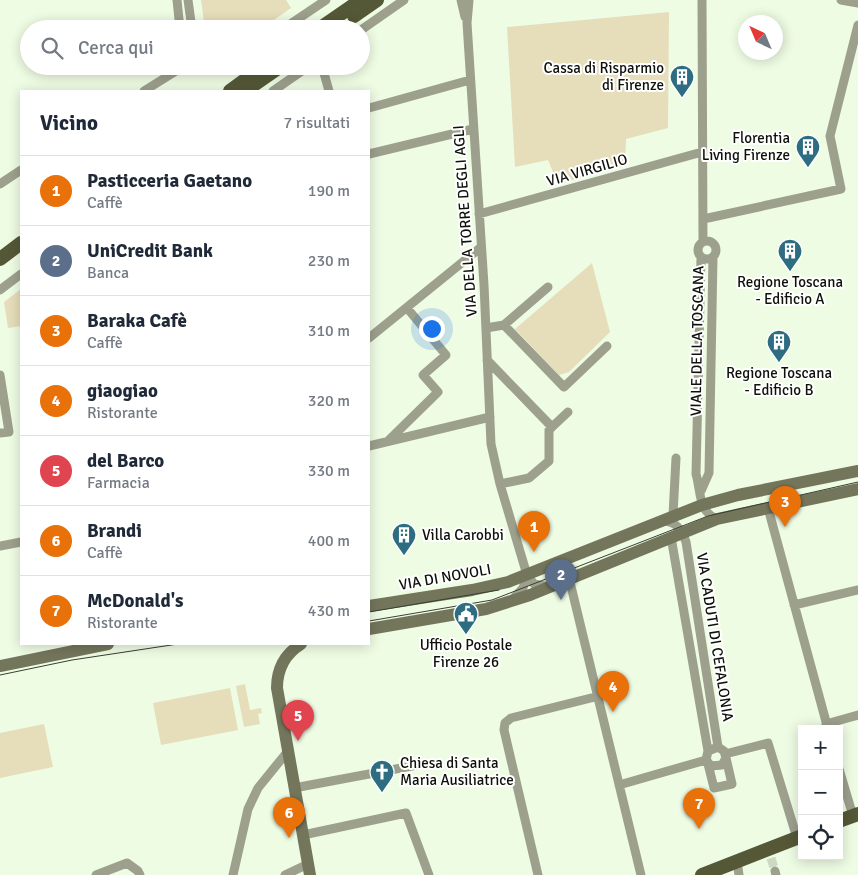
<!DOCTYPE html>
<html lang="it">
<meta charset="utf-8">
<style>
body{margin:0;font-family:Signika,sans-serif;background:#f6f6f7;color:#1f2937}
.controls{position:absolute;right:15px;bottom:15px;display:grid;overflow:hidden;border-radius:0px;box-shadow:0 2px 12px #0003}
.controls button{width:45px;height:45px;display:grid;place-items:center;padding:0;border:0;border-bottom:1px solid #e0e1e3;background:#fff;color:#1f2937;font:25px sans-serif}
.compass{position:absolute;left:738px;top:15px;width:45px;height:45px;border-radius:50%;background:#fff;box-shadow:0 2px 12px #0003;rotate:316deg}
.you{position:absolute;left:431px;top:328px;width:18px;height:18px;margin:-12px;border:4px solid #fff;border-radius:50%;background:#1a73e8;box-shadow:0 0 0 8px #1a73e833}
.badge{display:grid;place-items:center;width:32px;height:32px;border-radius:50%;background:#2e6c82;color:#fff;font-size:16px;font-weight:700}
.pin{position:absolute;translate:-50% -41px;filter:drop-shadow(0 1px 2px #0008)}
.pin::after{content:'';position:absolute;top:26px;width:18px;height:15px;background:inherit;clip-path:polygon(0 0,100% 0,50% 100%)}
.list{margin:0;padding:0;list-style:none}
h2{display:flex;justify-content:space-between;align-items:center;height:65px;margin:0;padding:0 20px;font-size:21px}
h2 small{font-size:16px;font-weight:400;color:#747a83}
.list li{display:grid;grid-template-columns:32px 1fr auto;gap:15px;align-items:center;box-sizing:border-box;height:70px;padding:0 20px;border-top:1px solid #e0e1e3}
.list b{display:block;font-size:19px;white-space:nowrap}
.list p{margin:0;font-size:16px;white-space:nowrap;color:#747a83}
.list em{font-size:16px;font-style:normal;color:#747a83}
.icon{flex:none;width:28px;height:28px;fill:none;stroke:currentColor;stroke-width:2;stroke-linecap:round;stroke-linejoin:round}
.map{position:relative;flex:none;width:858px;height:875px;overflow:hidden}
.search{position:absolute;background:#fff;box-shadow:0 2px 12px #0003;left:20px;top:20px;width:350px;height:55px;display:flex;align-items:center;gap:12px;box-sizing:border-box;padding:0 18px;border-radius:28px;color:#747a83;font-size:19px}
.panel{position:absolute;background:#fff;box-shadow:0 2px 12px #0003;left:20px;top:90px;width:350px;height:555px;border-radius:0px}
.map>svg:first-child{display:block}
.green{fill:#e6ddba}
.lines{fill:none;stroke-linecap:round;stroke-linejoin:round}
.street-tunnel{stroke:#cdd9c3;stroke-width:9;stroke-dasharray:9 4.5;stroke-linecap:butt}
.street{stroke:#9da08d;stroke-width:9}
.secondary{stroke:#73765b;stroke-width:12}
.primary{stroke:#555837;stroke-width:14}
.tram{stroke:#393f33;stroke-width:1}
.labels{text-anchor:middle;stroke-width:4;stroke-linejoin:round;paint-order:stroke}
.poi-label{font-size:15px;fill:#0d1109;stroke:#fff}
.street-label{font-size:15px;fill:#0d1109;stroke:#fff}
</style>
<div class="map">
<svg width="858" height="875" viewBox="0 0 858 875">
<rect width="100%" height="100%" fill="#effce4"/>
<path class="green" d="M201,0H286L291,8L261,29H205Z
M669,12L668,128L626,139L625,166L558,184L548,160L515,167L507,27Z
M592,263L610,332L569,372L559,375L515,329Z
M21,289V326L8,328L4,302Z
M245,684L250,710L261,708L262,713L258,714L260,724L244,727L236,686Z
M230,688L238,730L161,745L153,703Z
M44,724L53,767L0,778V733Z"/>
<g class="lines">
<path class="street-tunnel" d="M771,858L775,871"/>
<path class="street" d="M177,0L180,29
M188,0L192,29
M461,0L465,17
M469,0L467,23L484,285L491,444L500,484L527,575L534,584L549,587
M702,0L703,242
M841,0L858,3
M283,29L326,0
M361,30L404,0
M212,66H227
M322,66L329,91
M144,91L184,66
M273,91L309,66
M369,108L470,80
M369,154L473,129
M0,184L21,170
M479,214L702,152
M708,218L841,189L830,136L858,25
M698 250a9 9 0 1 1 18 0a9 9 0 1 1-18 0Z
M701,257L696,474C701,491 698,512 717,519
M0,290L21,274
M504,325L548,287
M486,328L504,325L564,387L607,346
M369,338L480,248
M487,360L552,427L549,430V461L529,478L500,484
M0,375L9,432L0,433
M552,427L568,412
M388,441L438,392L423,375L446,355L407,308
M369,446L490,417
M701,491L709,473L713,257
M768,508L828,729
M673,515L676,458
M663,521C676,521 682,530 686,542L718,747
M671,537L708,751L706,760L711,766L722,765L726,758L724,751L718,747L708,751
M0,546L21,542
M569,578L641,875
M512,600L523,588L527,575
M794,605L858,590
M826,724L858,715
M725,754L768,743L797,838
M708,764L714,788L732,784L726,758
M839,769L853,816
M619,785L706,760
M294,788L417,765
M303,835L406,813L429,875
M737,861L739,875
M775,871L776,875
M96,875L127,863L138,871L140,875
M233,875L248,809L258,788L288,751
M285,875L308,864
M538,875L504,730L505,723L511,718L599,696"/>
<path class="secondary" d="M369,606L472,590L508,582L702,505L738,495L858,471
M369,629L486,609L530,595L717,519L858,489
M301,644C285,654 277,668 277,688L310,875
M0,666L108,644"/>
<path class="primary" d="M354,16L377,0
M319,29L361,0
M230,91L252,75
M245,91L281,66
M0,259L21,243
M839,821L858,814
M702,875L802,836"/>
<path class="tram" d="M369,612L499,590
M369,621L492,600L708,516L858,482
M0,675L72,660L178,644"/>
</g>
<defs>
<symbol id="building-pin" viewBox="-11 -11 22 30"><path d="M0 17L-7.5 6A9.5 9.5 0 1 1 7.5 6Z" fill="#2e6c82" stroke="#fff"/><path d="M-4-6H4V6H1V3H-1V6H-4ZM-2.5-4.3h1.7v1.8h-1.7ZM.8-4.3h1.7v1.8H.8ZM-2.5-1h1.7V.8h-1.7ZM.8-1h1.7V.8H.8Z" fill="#fff"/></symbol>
<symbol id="civic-pin" viewBox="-11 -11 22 30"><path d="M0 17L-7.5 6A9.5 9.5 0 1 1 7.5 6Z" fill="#2e6c82" stroke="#fff"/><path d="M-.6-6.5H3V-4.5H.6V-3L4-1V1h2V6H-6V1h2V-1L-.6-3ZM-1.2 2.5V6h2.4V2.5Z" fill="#fff"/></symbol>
<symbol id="church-pin" viewBox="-11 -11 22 30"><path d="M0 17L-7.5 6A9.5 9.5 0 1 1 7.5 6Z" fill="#2e6c82" stroke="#fff"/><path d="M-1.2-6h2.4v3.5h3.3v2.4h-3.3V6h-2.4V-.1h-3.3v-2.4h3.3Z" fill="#fff"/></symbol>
</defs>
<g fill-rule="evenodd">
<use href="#building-pin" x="668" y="63" width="28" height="38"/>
<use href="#building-pin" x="794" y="133" width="28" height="38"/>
<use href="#building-pin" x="776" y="237" width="28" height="38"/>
<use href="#building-pin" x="765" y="328" width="28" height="38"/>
<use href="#building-pin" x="390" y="521" width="28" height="38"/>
<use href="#civic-pin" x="452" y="600" width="28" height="38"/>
<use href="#church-pin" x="368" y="758" width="28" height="38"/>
</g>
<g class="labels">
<g class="poi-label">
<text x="664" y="73" text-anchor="end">Cassa di Risparmio<tspan x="664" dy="17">di Firenze</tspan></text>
<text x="790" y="143" text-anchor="end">Florentia<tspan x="790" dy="17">Living Firenze</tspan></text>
<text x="790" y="287">Regione Toscana<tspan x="790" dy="17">- Edificio A</tspan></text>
<text x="779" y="378">Regione Toscana<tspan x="779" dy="17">- Edificio B</tspan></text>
<text x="422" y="540" text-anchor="start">Villa Carobbi</text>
<text x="466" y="650">Ufficio Postale<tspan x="466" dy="17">Firenze 26</tspan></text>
<text x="400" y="768" text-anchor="start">Chiesa di Santa<tspan x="400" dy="17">Maria Ausiliatrice</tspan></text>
</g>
<g class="street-label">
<text transform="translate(587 170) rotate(-16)" y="5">VIA VIRGILIO</text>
<text transform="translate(465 221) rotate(-94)" y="5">VIA DELLA TORRE DEGLI AGLI</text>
<text transform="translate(697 341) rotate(-89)" y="5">VIALE DELLA TOSCANA</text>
<text transform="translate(445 577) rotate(-10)" y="5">VIA DI NOVOLI</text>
<text transform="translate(715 637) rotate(81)" y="5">VIA CADUTI DI CEFALONIA</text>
</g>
</g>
</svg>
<div class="controls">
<button>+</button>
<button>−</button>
<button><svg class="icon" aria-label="locate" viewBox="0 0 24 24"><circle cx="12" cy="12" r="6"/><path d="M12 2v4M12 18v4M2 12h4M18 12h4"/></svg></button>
</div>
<svg class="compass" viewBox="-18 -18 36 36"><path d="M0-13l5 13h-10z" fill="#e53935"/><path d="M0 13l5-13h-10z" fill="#747a83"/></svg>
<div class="you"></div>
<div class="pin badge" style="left:534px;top:552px;background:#e8710a">1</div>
<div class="pin badge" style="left:561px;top:600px;background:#5c6f8a">2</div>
<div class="pin badge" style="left:785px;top:527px;background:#e8710a">3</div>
<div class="pin badge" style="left:613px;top:712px;background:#e8710a">4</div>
<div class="pin badge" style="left:298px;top:741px;background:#e0444e">5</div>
<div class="pin badge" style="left:289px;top:838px;background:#e8710a">6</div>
<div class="pin badge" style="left:699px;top:829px;background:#e8710a">7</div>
<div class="search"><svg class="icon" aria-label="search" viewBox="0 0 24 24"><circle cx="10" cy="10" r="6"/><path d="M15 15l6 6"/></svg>Cerca qui</div>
<section class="panel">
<h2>Vicino<small>7 risultati</small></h2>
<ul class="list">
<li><span class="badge" style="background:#e8710a">1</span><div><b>Pasticceria Gaetano</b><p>Caffè</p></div><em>190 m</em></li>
<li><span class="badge" style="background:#5c6f8a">2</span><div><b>UniCredit Bank</b><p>Banca</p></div><em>230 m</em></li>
<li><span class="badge" style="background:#e8710a">3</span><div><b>Baraka Cafè</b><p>Caffè</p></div><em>310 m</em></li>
<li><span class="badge" style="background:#e8710a">4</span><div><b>giaogiao</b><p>Ristorante</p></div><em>320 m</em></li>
<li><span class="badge" style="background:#e0444e">5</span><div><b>del Barco</b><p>Farmacia</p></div><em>330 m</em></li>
<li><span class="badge" style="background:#e8710a">6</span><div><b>Brandi</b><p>Caffè</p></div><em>400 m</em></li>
<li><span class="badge" style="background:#e8710a">7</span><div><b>McDonald's</b><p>Ristorante</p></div><em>430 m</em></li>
</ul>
</section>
</div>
